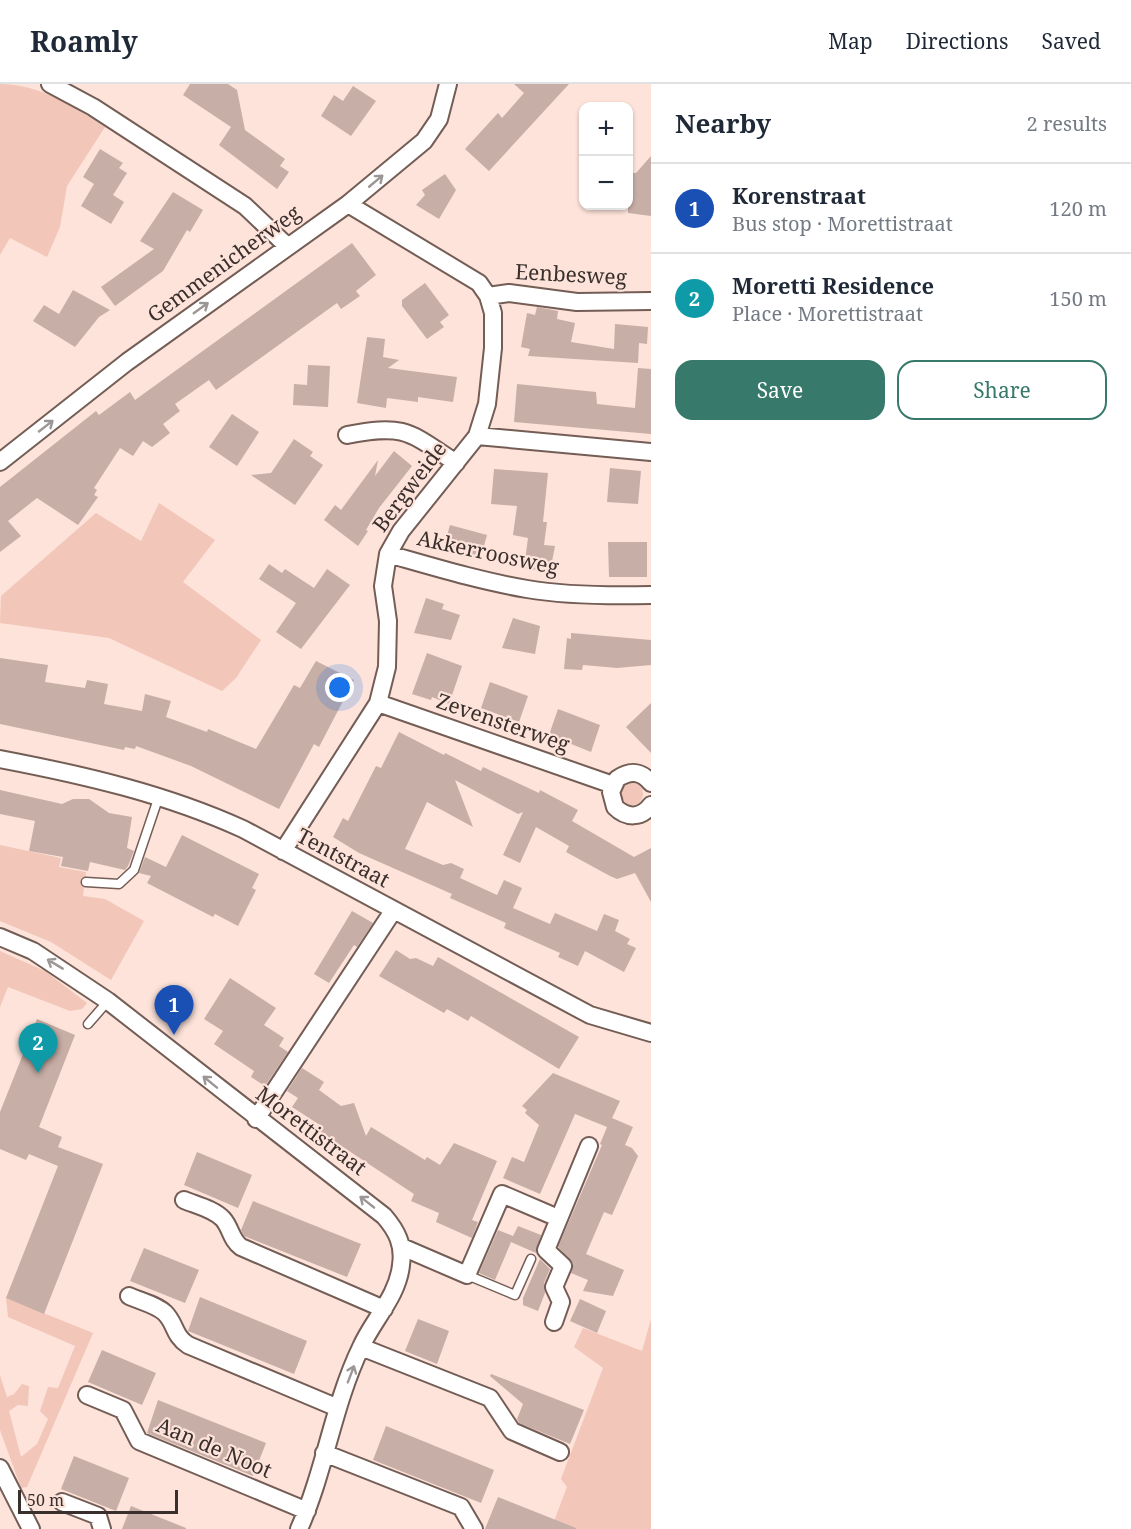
<!DOCTYPE html>
<meta charset="utf-8">
<style>
body{margin:0;font-family:"Noto Serif",serif;background:#f6f6f7;color:#1f2937}
.controls{position:absolute;right:18px;top:18px;display:grid;overflow:hidden;border-radius:12px;box-shadow:0 2px 4px #0004}
.controls button{width:54px;height:54px;display:grid;place-items:center;padding:0;border:0;border-bottom:2px solid #e0e1e3;background:#fff;color:#1f2937;font:30px sans-serif}
.scale{position:absolute;left:18px;bottom:15px;width:160px;box-sizing:border-box;padding-left:6px;border:3px solid #392f2c;border-top:0;font-size:16px;line-height:21px;white-space:nowrap;color:#392f2c;-webkit-text-stroke:4px #fde3da;paint-order:stroke}
.you{position:absolute;left:340px;top:604px;width:21px;height:21px;margin:-15px;border:4px solid #fff;border-radius:50%;background:#1a73e8;box-shadow:0 0 0 9px #1a73e833}
.badge{display:grid;place-items:center;width:39px;height:39px;border-radius:50%;background:#37796a;color:#fff;font-size:20px;font-weight:700}
.pin{position:absolute;translate:-50% -50px;filter:drop-shadow(0 2px 3px #0008)}
.pin::after{content:'';position:absolute;top:32px;width:21px;height:18px;background:inherit;clip-path:polygon(0 0,100% 0,50% 100%)}
.list{margin:0;padding:0;list-style:none}
h2{display:flex;justify-content:space-between;align-items:center;height:78px;margin:0;padding:0 24px;font-size:26px}
h2 small{font-size:20px;font-weight:400;color:#747a83}
.list li{display:grid;grid-template-columns:39px 1fr auto;gap:18px;align-items:center;box-sizing:border-box;height:90px;padding:0 24px;border-top:2px solid #e0e1e3}
.list b{display:block;font-size:22px;white-space:nowrap}
.list p{margin:0;font-size:20px;white-space:nowrap;color:#747a83}
.list em{font-size:20px;font-style:normal;color:#747a83}
.actions{display:flex;gap:12px;padding:18px 24px}
.actions a{flex:1;padding:14px 0;border:2px solid #37796a;border-radius:18px;text-align:center;font-size:21px;color:#37796a}
.actions .main{background:#37796a;color:#fff}
.map{position:relative;flex:none;width:651px;height:1445px;overflow:hidden}
header{display:flex;align-items:center;gap:36px;box-sizing:border-box;height:84px;padding:0 30px;background:#fff;border-bottom:2px solid #e0e1e3}
header strong{font-size:28px}
nav{display:flex;gap:33px;margin-inline-start:auto;font-size:21px}
main{display:flex}
aside{flex:1;background:#fff}
.map>svg:first-child{display:block}
.green{fill:#f2c6b8}
.building{fill:#c7aea6}
.lines{fill:none;stroke-linecap:round;stroke-linejoin:round}
.service-casing{stroke:#735d55;stroke-width:11}
.minor-casing{stroke:#735d55;stroke-width:20}
.service{stroke:#fff;stroke-width:8}
.minor{stroke:#fff;stroke-width:16}
.oneway{stroke:#9c9796}
.labels{text-anchor:middle;stroke-width:4.5;stroke-linejoin:round;paint-order:stroke}
.street-label{font-size:21px;fill:#392f2c;stroke:#fde3da}
</style>
<header>
<strong>Roamly</strong>
<nav><a>Map</a><a>Directions</a><a>Saved</a></nav>
</header>
<main>
<div class="map">
<svg width="651" height="1445" viewBox="0 0 651 1445">
<rect width="100%" height="100%" fill="#fde3da"/>
<path class="green" d="M0,0C39,0 73,22 105,43L67,102L60,143L47,173L10,154L0,171Z
M159,419L215,456L183,498L261,556L236,594L222,607L109,554L0,539L1,512L96,429L141,457Z
M621 710a11 11 0 1 1 22 0a11 11 0 1 1-22 0Z
M0,761L61,774L59,783L86,788L83,812L105,815L144,837L111,896L51,858L0,837Z
M0,867L45,887L87,919L82,925L70,927L8,903L0,923Z
M6,1214L93,1249L27,1403L21,1404L0,1346V1291L7,1313L14,1310L22,1300L29,1302L28,1322L18,1321L9,1327L21,1373L37,1360L48,1335L40,1327L48,1303L58,1304L75,1262L8,1233Z
M651,1235V1445H551L567,1403L561,1395L603,1284L574,1263L583,1244L642,1267Z"/>
<path class="building" d="M190,0H228L237,6L245,46L285,75L280,82L289,88L277,105L219,61L231,43L183,11Z
M514,0H569L489,87L465,65L498,29L502,34L524,9Z
M353,2L376,17L351,52L321,32L334,11L343,17Z
M100,65L123,79L119,84L127,89L113,111L124,118L111,140L81,122L94,100L83,93Z
M651,72V132L628,129V89H636Z
M445,90L456,106L439,135L416,121L425,111L422,106Z
M173,108L203,126L190,148L187,146L163,187L115,222L101,203L154,165L140,157Z
M352,159L376,191L356,207L360,212L341,225L337,219L216,306L209,296L175,320L180,327L163,340L170,349L152,363L143,357L133,372L120,364L94,404L97,406L94,411L98,413L78,441L37,414L8,437L21,452L0,468V403L96,327L99,331L130,308L135,316Z
M425,199L449,231L440,238L444,243L427,255L402,222V216Z
M73,206L110,226L99,233L75,263L33,237L44,221L59,230Z
M537,223L558,227L557,235L575,239L571,258L614,265L615,240L648,243L647,260L639,259L638,279L528,272L530,265L521,263L527,229L535,231Z
M367,253L385,255L383,273L399,276L388,284L457,293L453,318L418,313V318L387,314L386,324L357,319Z
M308,281L330,282L328,323L293,321L294,300L307,301Z
M638,284L651,285V350L514,338L517,300L596,308L597,320L635,324Z
M232,330L259,348L237,382L209,363Z
M294,355L313,368L310,372L323,381L295,421L251,391L271,389Z
M394,367L412,382L379,424L366,446L368,447L358,462L324,436L335,421L341,426L378,376L375,392Z
M610,384L641,387L638,420L607,418Z
M494,385L548,389L543,438H547L544,461L555,462L550,488L524,484L528,454L513,451L517,422L491,420Z
M450,441L487,451L480,476L443,466Z
M608,458H647V493H609Z
M269,480L282,489L285,485L314,504L327,485L350,501L301,565L276,548L296,519L259,495Z
M426,514L444,520L442,525L460,531L451,556L414,549Z
M513,534L540,542L535,570L502,564Z
M571,549L651,556V581L617,584L583,581L582,586L564,585L567,554L571,555Z
M427,569L462,582L449,620L432,613L431,616L412,610Z
M0,574L48,581L45,598L85,604L87,596L108,600L104,620L142,627L145,610L171,617L166,633L207,648L208,645L256,665L294,601L300,604L316,577L354,596L319,663L314,660L279,725L191,682L136,662L135,665L125,663L124,666L0,640Z
M490,598L528,612L519,638L481,624Z
M651,619V669L626,643Z
M558,625L600,641L591,668L549,651Z
M399,648L444,671L445,669L481,687L483,683L539,709L540,706L578,726L572,737L634,773L651,764V818L635,789L617,795L610,792L566,768L569,762L536,743L520,779L503,771L523,728L518,730L455,696L473,743L427,718L405,765L443,781L451,779L464,785L460,794L497,811L504,796L522,804L513,824L550,840L555,829L597,847L604,830L619,836L615,847L630,855L627,860L636,864L624,888L585,867L578,882L558,873L560,869L504,844L506,839L450,814L452,810L359,769L333,753L343,734L348,737L376,682L381,684Z
M0,706L62,720L73,715H89L109,729L132,733L127,764L134,767L128,782L125,786L90,778L88,787L61,782L63,773L29,767L35,737L0,730Z
M182,751L259,790L252,804L256,806L238,842L215,830L213,833L147,799L151,792L139,789L145,773L166,783Z
M352,827L373,839L357,863L354,861L329,899L314,890Z
M396,866L410,875L416,874L433,882L438,873L579,953L559,985L471,932L468,937L447,925L444,929L379,892Z
M230,894L276,924L264,941L284,954L279,962L288,968L265,1002L251,993L254,987L214,960L223,947L204,935Z
M37,935L75,951L39,1043L62,1053L58,1063L103,1080L44,1230L6,1214L58,1082L29,1070L26,1076L0,1065V1028Z
M302,984L324,998L319,1006L341,1022L354,1019L366,1052L371,1043L425,1076L427,1073L440,1081L454,1059L497,1077L472,1136L478,1138L472,1154L436,1138L439,1129L411,1117L414,1110L328,1053L320,1047L323,1043L292,1023L298,1014L287,1007Z
M553,989L620,1017L612,1034L633,1043L625,1061L632,1064L638,1072L612,1131L604,1128L586,1170L624,1186L613,1212L583,1207L588,1196L571,1189L573,1179L558,1163L602,1061L600,1060L607,1043L575,1030L540,1110L503,1094L512,1073L524,1078L539,1041L525,1029L527,1026L522,1022Z
M197,1068L252,1091L238,1124L184,1101Z
M253,1117L361,1160L347,1193L244,1152L241,1146Z
M518,1142L541,1151L536,1169L511,1158L495,1196L479,1189L498,1146L513,1152Z
M144,1164L199,1186L185,1219L130,1197Z
M540,1175L550,1185L544,1199L545,1209L538,1227L523,1221V1214Z
M200,1213L307,1257L294,1290L188,1247Z
M580,1215L606,1227L597,1249L570,1237Z
M418,1235L449,1247L437,1280L405,1267Z
M102,1266L156,1289L142,1321L88,1298Z
M491,1290L584,1326L570,1360L519,1339L517,1335L523,1320L490,1292Z
M158,1316L266,1359L253,1392L147,1349Z
M386,1342L494,1386L481,1419L373,1376Z
M74,1372L129,1394L116,1427L61,1405Z
M498,1413L576,1444V1445H485Z
M131,1422L186,1444V1445H122Z"/>
<g class="lines">
<defs>
<path id="service" d="M86,798L119,800L134,786L159,712
M88,940L108,917
M467,1191L515,1211L531,1175"/>
<path id="minor" d="M50,0L93,23L245,122L287,162
M488,212L509,209L577,218L651,217
M347,351C405,340 408,347 456,379
M477,352L651,368
M0,378L127,278L348,120L424,57L439,35L448,0
M388,470C434,483 480,497 527,505C568,512 610,512 651,511
M378,619L613,701
M0,675C84,691 166,710 243,745L590,931L651,949
M651,699C641,687 630,686 617,695L611,708L615,723C626,734 641,735 651,721
M283,767L378,619L387,583L388,537L383,502L388,470L401,447L477,352L487,320L493,264V229L488,212L479,199L348,120
M0,853L33,867L108,917L384,1132C397,1147 404,1161 401,1181C398,1212 373,1236 361,1263C333,1321 325,1387 299,1445
M256,1035L393,827
M184,1116C196,1121 214,1125 223,1135C231,1144 231,1156 241,1163L384,1225
M402,1163L467,1191L502,1110L558,1134
M129,1212C140,1217 157,1221 165,1229C176,1240 173,1251 188,1261L338,1324
M554,1238L561,1218L554,1203L563,1182L546,1166L589,1062
M361,1263L490,1314L512,1347L560,1368
M87,1311L123,1326L139,1357L307,1427
M324,1369L461,1423L474,1445
M0,1384L31,1445
M62,1418L98,1432L102,1445"/>
</defs>
<use href="#service" class="service-casing"/>
<use href="#minor" class="minor-casing"/>
<use href="#service" class="service"/>
<use href="#minor" class="minor"/>
</g>
<defs><path id="oneway-shaft" d="M-6 0H5M1.5-3L5.5 0L1.5 3" fill="none" stroke-width="1.6" stroke-linecap="round" stroke-linejoin="round" transform="scale(1.5)"/></defs>
<g class="oneway">
<use href="#oneway-shaft" transform="translate(376 97) rotate(-40)"/>
<use href="#oneway-shaft" transform="translate(201 224) rotate(-36)"/>
<use href="#oneway-shaft" transform="translate(46 342) rotate(-38)"/>
<use href="#oneway-shaft" transform="translate(55 880) rotate(-149)"/>
<use href="#oneway-shaft" transform="translate(210 998) rotate(-141)"/>
<use href="#oneway-shaft" transform="translate(367 1118) rotate(-142)"/>
<use href="#oneway-shaft" transform="translate(351 1290) rotate(-69)"/>
</g>
<g class="labels">
<g class="street-label">
<text transform="translate(224 180) rotate(-36)" y="7">Gemmenicherweg</text>
<text transform="translate(571 191) rotate(3)" y="7">Eenbesweg</text>
<text transform="translate(410 403) rotate(-53)" y="7">Bergweide</text>
<text transform="translate(488 469) rotate(12)" y="7">Akkerroosweg</text>
<text transform="translate(503 639) rotate(19)" y="7">Zevensterweg</text>
<text transform="translate(343 774) rotate(28)" y="7">Tentstraat</text>
<text transform="translate(311 1047) rotate(37)" y="7">Morettistraat</text>
<text transform="translate(214 1364) rotate(23)" y="7">Aan de Noot</text>
</g>
</g>
</svg>
<div class="controls">
<button>+</button>
<button>−</button>
</div>
<div class="scale">50 m</div>
<div class="you"></div>
<div class="pin badge" style="left:174px;top:951px;background:#1a4fb4">1</div>
<div class="pin badge" style="left:38px;top:989px;background:#0f9aa8">2</div>
</div>
<aside>
<h2>Nearby<small>2 results</small></h2>
<ul class="list">
<li><span class="badge" style="background:#1a4fb4">1</span><div><b>Korenstraat</b><p>Bus stop · Morettistraat</p></div><em>120 m</em></li>
<li><span class="badge" style="background:#0f9aa8">2</span><div><b>Moretti Residence</b><p>Place · Morettistraat</p></div><em>150 m</em></li>
</ul>
<div class="actions"><a class="main">Save</a><a>Share</a></div>
</aside>
</main>
